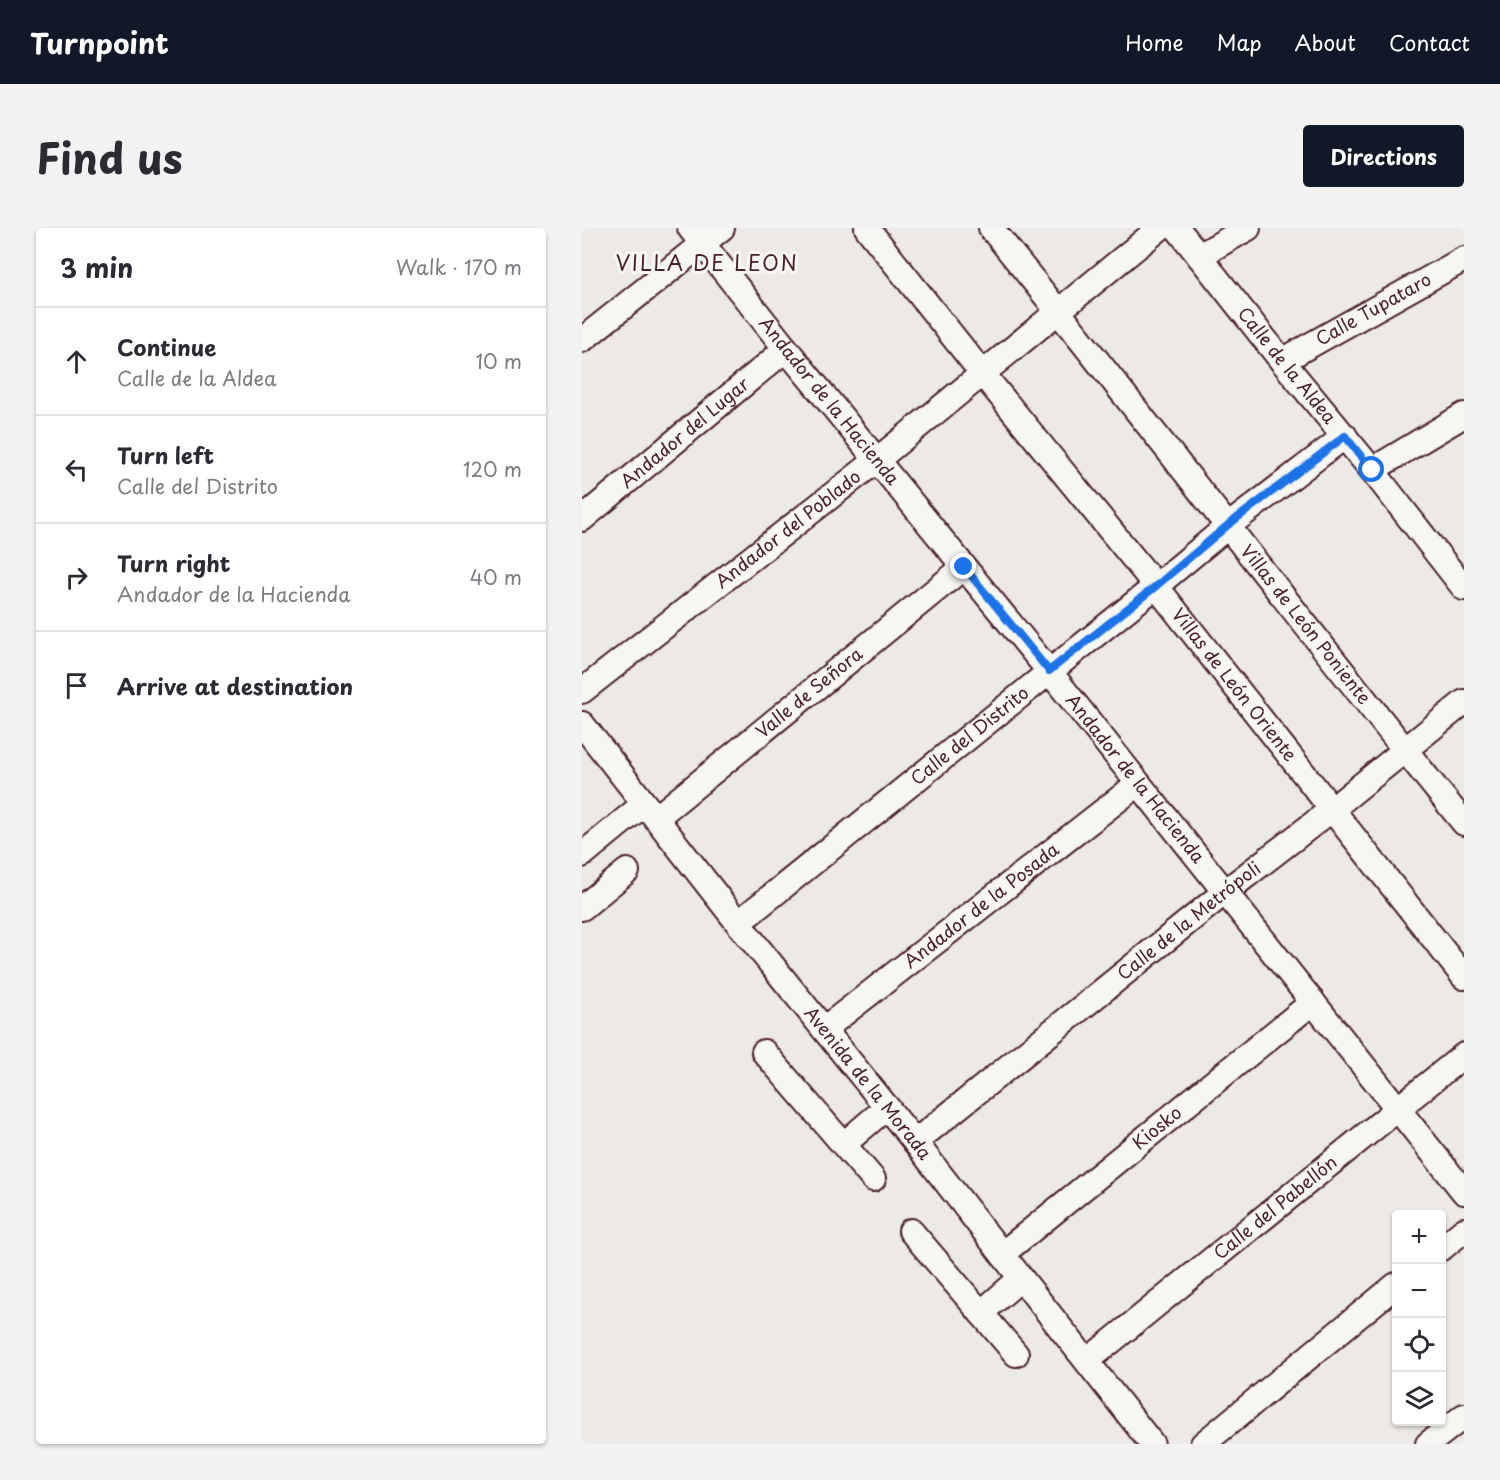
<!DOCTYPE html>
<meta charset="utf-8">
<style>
body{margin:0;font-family:"Playpen Sans",sans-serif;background:#f2f2f3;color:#2b2b33}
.controls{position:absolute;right:18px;bottom:18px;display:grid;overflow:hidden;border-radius:6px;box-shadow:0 2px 4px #0004}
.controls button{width:54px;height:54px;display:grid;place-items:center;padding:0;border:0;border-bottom:2px solid #e1e1e2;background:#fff;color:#2b2b33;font:30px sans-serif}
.stop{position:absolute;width:18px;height:18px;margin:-14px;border:4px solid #1a73e8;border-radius:50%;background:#fff}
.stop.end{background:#1a73e8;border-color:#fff;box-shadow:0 2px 6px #0008}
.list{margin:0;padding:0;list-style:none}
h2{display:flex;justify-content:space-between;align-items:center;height:78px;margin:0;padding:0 24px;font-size:26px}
h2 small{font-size:20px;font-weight:400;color:#7c7c81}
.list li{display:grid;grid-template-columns:39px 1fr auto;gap:18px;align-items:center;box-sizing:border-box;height:108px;padding:0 24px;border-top:2px solid #e1e1e2}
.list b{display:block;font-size:22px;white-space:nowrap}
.list p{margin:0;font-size:20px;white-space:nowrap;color:#7c7c81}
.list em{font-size:20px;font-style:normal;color:#7c7c81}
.icon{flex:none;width:33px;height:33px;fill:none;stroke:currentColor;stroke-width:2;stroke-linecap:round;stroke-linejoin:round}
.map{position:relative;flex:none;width:882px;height:1216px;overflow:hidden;border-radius:6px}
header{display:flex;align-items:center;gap:36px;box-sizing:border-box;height:84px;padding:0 30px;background:#111827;color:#fff}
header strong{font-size:28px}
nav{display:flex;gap:33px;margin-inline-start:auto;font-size:21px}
.intro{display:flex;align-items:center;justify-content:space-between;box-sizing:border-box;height:144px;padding:0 36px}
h1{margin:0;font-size:42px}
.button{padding:15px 27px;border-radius:6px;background:#111827;color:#fff;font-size:21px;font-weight:700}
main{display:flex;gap:36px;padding:0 36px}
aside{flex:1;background:#fff;border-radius:6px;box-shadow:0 2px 4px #0004}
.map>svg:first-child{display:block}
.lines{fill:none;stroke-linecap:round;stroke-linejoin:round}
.minor-casing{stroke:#4a1f2b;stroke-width:28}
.minor{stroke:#f6f6f2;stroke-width:24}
.route{stroke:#1a73e8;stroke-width:8}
.labels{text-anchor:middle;stroke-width:6;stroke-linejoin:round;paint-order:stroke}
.street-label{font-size:18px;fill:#4a1f2b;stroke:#f6f6f2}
.quarter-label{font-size:21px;letter-spacing:1.5px;fill:#4a1f2b;stroke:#f6f6f2}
</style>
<header>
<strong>Turnpoint</strong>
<nav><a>Home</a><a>Map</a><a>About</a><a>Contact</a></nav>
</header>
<div class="intro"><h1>Find us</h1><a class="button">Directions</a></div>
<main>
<aside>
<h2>3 min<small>Walk · 170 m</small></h2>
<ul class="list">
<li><svg class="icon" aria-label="ahead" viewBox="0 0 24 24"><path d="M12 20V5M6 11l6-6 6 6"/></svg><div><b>Continue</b><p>Calle de la Aldea</p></div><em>10 m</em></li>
<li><svg class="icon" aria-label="left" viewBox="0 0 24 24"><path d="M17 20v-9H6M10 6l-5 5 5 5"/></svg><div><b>Turn left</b><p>Calle del Distrito</p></div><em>120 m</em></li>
<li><svg class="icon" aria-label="right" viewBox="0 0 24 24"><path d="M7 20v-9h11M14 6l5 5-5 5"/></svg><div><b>Turn right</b><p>Andador de la Hacienda</p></div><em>40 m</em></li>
<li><svg class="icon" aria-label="arrive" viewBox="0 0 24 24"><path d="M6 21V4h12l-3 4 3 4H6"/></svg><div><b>Arrive at destination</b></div></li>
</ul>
</aside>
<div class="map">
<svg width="882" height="1216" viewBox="0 0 882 1216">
<rect width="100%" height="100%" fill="#ece9e6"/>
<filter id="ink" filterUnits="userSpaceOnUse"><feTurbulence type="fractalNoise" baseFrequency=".0167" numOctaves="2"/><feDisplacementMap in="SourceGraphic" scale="12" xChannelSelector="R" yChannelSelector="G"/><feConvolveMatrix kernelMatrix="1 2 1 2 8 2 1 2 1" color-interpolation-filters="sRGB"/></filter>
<g filter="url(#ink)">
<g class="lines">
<defs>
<g id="minor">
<path id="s1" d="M108,0L204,121L467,443L882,964"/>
<path id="s2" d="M285,0L400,145L574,358L882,749"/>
<path id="s3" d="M409,0C569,197 722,399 882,595"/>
<path id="s4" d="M595,0L700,133L790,242L882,360"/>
<path d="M617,28L666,0"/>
<path d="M0,112L140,0"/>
<path id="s5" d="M700,133L882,31"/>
<path d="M790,242L882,187"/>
<path id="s6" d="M0,291L204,121"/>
<path id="s7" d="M0,463L295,232L578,0"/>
<path id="s8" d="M0,496L156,695L333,914L420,1026L570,1216"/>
<path id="s9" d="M74,590L382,339"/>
<path d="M0,627L62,576"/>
<path d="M0,680L45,643"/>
<path id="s10" d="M156,695L574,358L646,298L763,208"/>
<path id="s11" d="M242,801L556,556"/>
<path d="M182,824L291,951"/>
<path id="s12" d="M333,914L643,664L749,582L882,474"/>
<path d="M262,916L305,879"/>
<path d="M329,1003L434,1126"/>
<path d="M860,1020L882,1002"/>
<path id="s13" d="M420,1026L731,774"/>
<path d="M399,1085L439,1050"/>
<path id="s14" d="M505,1133L882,827"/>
<path d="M621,1216L814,1057"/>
<path d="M846,1216L882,1188"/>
</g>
</defs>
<use href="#minor" class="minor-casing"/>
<use href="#minor" class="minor"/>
</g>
</g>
<g class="lines" filter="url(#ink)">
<path class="route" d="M382,339L467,443L574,358L646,297L763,208L790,242"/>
</g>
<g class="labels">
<g class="street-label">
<text dy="6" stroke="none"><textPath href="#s5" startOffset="105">Calle Tupataro</textPath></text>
<text dy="6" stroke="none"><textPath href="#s4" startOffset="176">Calle de la Aldea</textPath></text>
<text dy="6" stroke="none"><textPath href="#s1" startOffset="222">Andador de la Hacienda</textPath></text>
<text dy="6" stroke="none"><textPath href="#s6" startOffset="134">Andador del Lugar</textPath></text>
<text dy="6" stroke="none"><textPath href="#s7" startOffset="262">Andador del Poblado</textPath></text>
<text dy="6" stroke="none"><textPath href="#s3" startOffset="506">Villas de León Poniente</textPath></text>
<text dy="6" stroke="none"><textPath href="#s2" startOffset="586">Villas de León Oriente</textPath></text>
<text dy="6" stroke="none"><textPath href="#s9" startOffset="198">Valle de Señora</textPath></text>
<text dy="6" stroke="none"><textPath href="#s10" startOffset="298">Calle del Distrito</textPath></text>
<text dy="6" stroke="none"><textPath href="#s1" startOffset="708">Andador de la Hacienda</textPath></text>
<text dy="6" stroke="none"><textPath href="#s11" startOffset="200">Andador de la Posada</textPath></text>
<text dy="6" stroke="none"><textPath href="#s12" startOffset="352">Calle de la Metrópoli</textPath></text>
<text dy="6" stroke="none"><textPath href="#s8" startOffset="459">Avenida de la Morada</textPath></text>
<text dy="6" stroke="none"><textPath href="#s13" startOffset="200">Kiosko</textPath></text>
<text dy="6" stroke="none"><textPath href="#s14" startOffset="243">Calle del Pabellón</textPath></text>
</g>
<g class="quarter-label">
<text x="125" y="43">VILLA DE LEON</text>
</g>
</g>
</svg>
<div class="controls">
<button>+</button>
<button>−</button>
<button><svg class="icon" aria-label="locate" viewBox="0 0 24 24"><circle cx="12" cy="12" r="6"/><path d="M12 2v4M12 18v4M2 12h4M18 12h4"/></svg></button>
<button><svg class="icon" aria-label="layers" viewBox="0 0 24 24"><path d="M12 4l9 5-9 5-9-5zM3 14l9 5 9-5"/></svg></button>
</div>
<div class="stop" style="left:790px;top:242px"></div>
<div class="stop end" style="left:382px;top:339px"></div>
</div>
</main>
